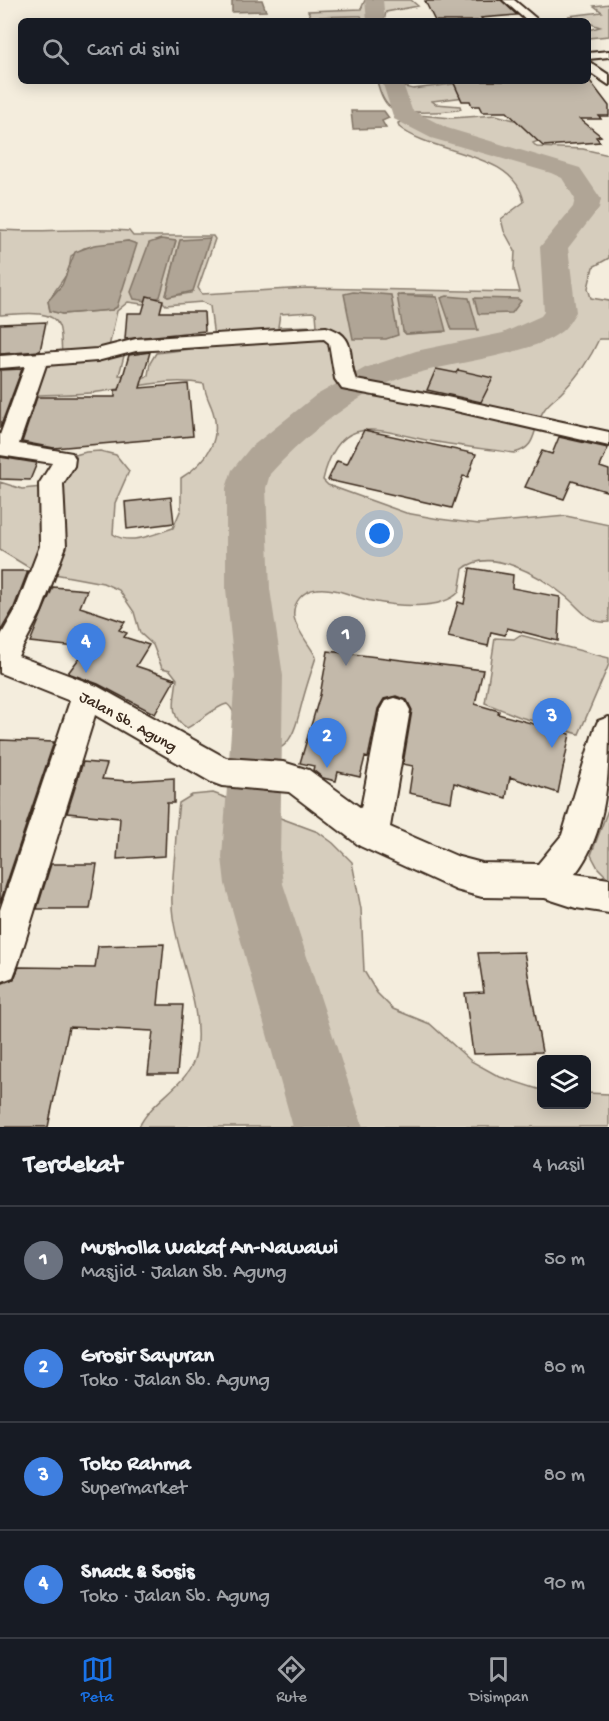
<!DOCTYPE html>
<html lang="id">
<meta charset="utf-8">
<style>
body{margin:0;font-family:"Gochi Hand",sans-serif;background:#242831;color:#f1f3f6}
.controls{position:absolute;right:18px;bottom:18px;display:grid;overflow:hidden;border-radius:9px;box-shadow:0 3px 15px #0003}
.controls button{width:54px;height:54px;display:grid;place-items:center;padding:0;border:0;border-bottom:2px solid #363941;background:#171b24;color:#f1f3f6;font:30px sans-serif}
.you{position:absolute;left:380px;top:534px;width:21px;height:21px;margin:-15px;border:4px solid #fff;border-radius:50%;background:#1a73e8;box-shadow:0 0 0 9px #1a73e833}
.badge{display:grid;place-items:center;width:39px;height:39px;border-radius:50%;background:#1a73e8;color:#fff;font-size:20px;font-weight:700}
.pin{position:absolute;translate:-50% -50px;filter:drop-shadow(0 2px 3px #0008)}
.pin::after{content:'';position:absolute;top:32px;width:21px;height:18px;background:inherit;clip-path:polygon(0 0,100% 0,50% 100%)}
.list{margin:0;padding:0;list-style:none}
h2{display:flex;justify-content:space-between;align-items:center;height:78px;margin:0;padding:0 24px;font-size:26px}
h2 small{font-size:20px;font-weight:400;color:#9ea1a6}
.list li{display:grid;grid-template-columns:39px 1fr auto;gap:18px;align-items:center;box-sizing:border-box;height:108px;padding:0 24px;border-top:2px solid #363941}
.list b{display:block;font-size:22px;white-space:nowrap}
.list p{margin:0;font-size:20px;white-space:nowrap;color:#9ea1a6}
.list em{font-size:20px;font-style:normal;color:#9ea1a6}
.icon{flex:none;width:33px;height:33px;fill:none;stroke:currentColor;stroke-width:2;stroke-linecap:round;stroke-linejoin:round}
.map{position:relative;flex:none;width:609px;height:1127px;overflow:hidden}
.search{position:absolute;background:#171b24;box-shadow:0 3px 15px #0003;left:18px;right:18px;top:18px;height:66px;display:flex;align-items:center;gap:15px;box-sizing:border-box;padding:0 21px;border-radius:9px;color:#9ea1a6;font-size:22px}
.sheet{height:510px;background:#171b24}
nav{display:flex;justify-content:space-around;align-items:center;box-sizing:border-box;height:84px;border-top:2px solid #363941;background:#171b24;font-size:16px;color:#9ea1a6}
nav a{display:grid;justify-items:center;gap:3px}
nav .on{color:#1a73e8}
.map>svg:first-child{display:block}
.green{fill:#d6cdbd;stroke:#887c6e;stroke-width:1.5;fill-rule:evenodd}
.water{fill:#b0a596;stroke:#817466;stroke-width:1.5}
.lines{fill:none;stroke-linecap:round;stroke-linejoin:round}
.river{fill:#b0a596;fill-rule:evenodd}
.building{fill:#c3b9aa;stroke:#3b2a1e;stroke-width:1.5}
.minor-casing{stroke:#3b2a1e;stroke-width:4}
.minor{fill:#fcf5e5;fill-rule:evenodd}
.labels{text-anchor:middle;stroke-width:5;stroke-linejoin:round;paint-order:stroke}
.street-label{font-size:16px;fill:#3b2a1e;stroke:#fcf5e5}
</style>
<div class="map">
<svg width="609" height="1127" viewBox="0 0 609 1127">
<rect width="100%" height="100%" fill="#f4eddd"/>
<filter id="ink" filterUnits="userSpaceOnUse"><feTurbulence type="fractalNoise" baseFrequency=".0167" numOctaves="2"/><feDisplacementMap in="SourceGraphic" scale="12" xChannelSelector="R" yChannelSelector="G"/><feConvolveMatrix kernelMatrix="1 2 1 2 8 2 1 2 1" color-interpolation-filters="sRGB"/></filter>
<g filter="url(#ink)">
<path class="green" d="M365,0H411L418,6L386,12L384,21H363L361,16H356L311,17L308,11L361,9Z
M609,4V36L588,38V30L600,27L568,16L602,12L594,6Z
M377,81H400L405,87L413,89L469,82L473,96L432,101L436,104L460,106L461,109L458,110C443,112 403,115 390,107C383,102 379,89 377,81Z
M418,115L452,118L496,115L514,120L542,121L552,135L533,143L537,147L583,149L609,155V258L593,267L588,288L591,298L609,301V339H599C590,359 579,375 564,390C558,397 549,402 544,410C531,429 539,447 514,453C486,449 458,446 431,441C379,431 339,410 323,480L328,485L406,513L439,519L479,524L566,516L609,525V622C587,624 580,607 564,595C540,576 491,546 463,569L459,592C441,611 396,606 371,601C353,597 336,587 317,589C303,590 292,603 294,617C296,630 310,645 316,657C311,673 306,687 302,703C293,738 290,753 249,757C236,742 240,713 227,704C216,706 199,722 187,728C168,717 175,698 177,679L170,670L162,668L153,645L140,633L134,612L119,590L103,583L33,570L0,550V482L22,489L42,487L64,458L86,452L100,451L116,455L129,471L115,503L113,534C129,546 155,534 173,528L181,509V478C207,462 224,438 211,406C208,399 205,393 204,384C168,377 134,388 98,392C78,395 57,394 37,395L34,393L38,368L47,364L121,355L124,356L119,375L145,377L148,375L150,363L156,353L215,346L210,306L202,302L166,305L162,301L142,304L128,302L117,311L109,347L103,351L62,355C61,346 62,334 59,326C52,307 15,315 0,315V230C43,233 85,227 129,231L133,236H213L215,239L198,288L202,294L307,288L520,292L514,270L515,251L504,231L501,219L524,202C515,151 433,155 399,127L398,123ZM180,240L191,293L168,297L166,295ZM128,241L117,307L112,310L62,314L50,311L48,301L69,271L71,256L84,248ZM401,295H434L443,332L406,334L403,331ZM312,312L316,313L317,326L278,327L280,314Z
M520,635L609,658V664L579,734L520,717L485,703L495,638L514,639Z
M213,793L318,832L333,843L352,862L361,909L364,971L377,993L393,1009L430,1024L471,1061L500,1077L541,1090L542,1104H586L587,1093L609,1094V1127H139C152,1098 191,1085 196,1052C203,1006 179,962 173,917C170,898 173,881 174,863C176,843 176,823 179,803L192,795Z
M609,807V896L576,891L605,875L598,868L591,855Z"/>
<path class="water" d="M232,0H262L266,11L232,12Z
M351,111H384L389,118L382,121L386,128L353,129Z
M210,238L193,291L168,297L166,296L180,240Z
M161,239L176,241L160,297L148,301L134,299L131,292L149,243Z
M128,241L137,244L117,307L112,310L62,314L50,311L48,301L62,285L75,252L94,245Z
M353,292L391,295L398,335L386,339H353L344,294Z
M397,295L437,297L446,331L406,334L403,331Z
M447,296L469,298L478,330H452L441,298Z
M474,298L518,299L521,301L512,313L480,314L478,313Z"/>
<g class="lines">
<path class="river" d="M365,0H383L385,21H367Z
M382,81H402L412,110L447,128L580,168L601,199L599,208L568,248L576,312C572,318 568,326 562,331C529,358 436,362 391,382C350,399 299,441 270,474L266,488L270,589L283,676L280,857L283,884L363,1127H293L225,884L222,857L235,676L226,589V488L232,470L250,448L315,396L365,368L416,351L503,333L541,316L544,312L540,247L573,207L575,199L562,178L551,173L431,138L394,119Z"/>
</g>
<path class="building" d="M501,0L517,15L481,18L483,21H435L425,1Z
M453,81H590L609,106V116H599L601,119H580L601,136L596,137L600,142L543,146L507,112H482L479,106H472L470,101H462Z
M147,296L163,300L160,312H204L205,331L125,339L127,313H142Z
M46,322L40,351L0,354V324Z
M150,352L140,388L188,384L193,436L54,448L22,442L37,397H115V390H119L129,355Z
M22,369L0,428V370Z
M436,369L456,373L458,370L493,378L481,402L427,390Z
M364,430L476,454L468,477L463,476L452,508L328,480L337,461L347,464Z
M559,437L608,448L600,467L609,470V492L572,481L564,499L525,487L542,451L552,454Z
M0,457L37,463L30,480L0,479Z
M171,497L174,523L127,529L125,502Z
M470,568L513,575L512,588L560,597L558,641L507,628L505,635L491,632L488,646L448,637L458,602L464,604Z
M0,571H28L13,610L0,632Z
M53,587L87,590L80,607L125,622L119,630L127,633L124,637L149,645L136,666L175,679L155,714L98,684L68,673L87,648L30,642Z
M328,651L483,670L475,704L499,711L498,714L570,734L558,793L510,777L506,798L454,783L451,802L409,793L413,766L403,764L412,710L407,700L396,696L384,699L378,709L368,758L365,757L360,777L338,772L336,781L323,778L313,770L314,766L300,763L320,695Z
M0,740L54,742L0,903Z
M83,762L107,764L102,779L128,781L174,778V803H167L165,856L117,859L120,818L67,813Z
M51,864H97L90,909H37Z
M164,944L158,1005H183L177,1074H148L153,1031L69,1027L48,1127H0V984L14,979L19,967L95,968L98,946Z
M524,952L542,1052L473,1054L465,993L484,992L478,953Z"/>
<g class="lines">
<defs>
<path id="minor" d="M503,0H514L539,21H527Z
M609,51V57L588,59V53Z
M588,61L609,75V85L588,71Z
M326,327C359,336 346,356 356,380L447,397L609,432V446L447,409L342,389L335,379L329,343L324,339L136,351L97,361L46,365L19,444L72,453L75,458L74,466L63,484L66,546L41,612L18,656L97,686L226,758L283,762L309,770L361,808L380,710L385,701L395,698L405,701L410,710L390,827L459,857L482,863L538,864L562,835L594,730L598,721L609,717C609,769 609,831 575,874L609,879V913L576,908L545,898L482,897L456,890L360,846L289,792L222,786L211,782L95,715L18,964L13,977L0,982V910L70,701L0,673V637L15,611L40,546L39,484L52,463L0,455V435L25,366L0,368V356L97,349L136,339Z"/>
</defs>
<use href="#minor" class="minor-casing"/>
<use href="#minor" class="minor"/>
</g>
</g>
<g class="labels">
<g class="street-label">
<text transform="translate(129 720) rotate(29)" y="6">Jalan Sb. Agung</text>
</g>
</g>
</svg>
<div class="controls">
<button><svg class="icon" aria-label="layers" viewBox="0 0 24 24"><path d="M12 4l9 5-9 5-9-5zM3 14l9 5 9-5"/></svg></button>
</div>
<div class="you"></div>
<div class="pin badge" style="left:346px;top:666px;background:#6b7280">1</div>
<div class="pin badge" style="left:327px;top:768px;background:#3f7fe0">2</div>
<div class="pin badge" style="left:552px;top:748px;background:#3f7fe0">3</div>
<div class="pin badge" style="left:86px;top:673px;background:#3f7fe0">4</div>
<div class="search"><svg class="icon" aria-label="search" viewBox="0 0 24 24"><circle cx="10" cy="10" r="6"/><path d="M15 15l6 6"/></svg>Cari di sini</div>
</div>
<section class="sheet">
<h2>Terdekat<small>4 hasil</small></h2>
<ul class="list">
<li><span class="badge" style="background:#6b7280">1</span><div><b>Musholla Wakaf An-Nawawi</b><p>Masjid · Jalan Sb. Agung</p></div><em>50 m</em></li>
<li><span class="badge" style="background:#3f7fe0">2</span><div><b>Grosir Sayuran</b><p>Toko · Jalan Sb. Agung</p></div><em>80 m</em></li>
<li><span class="badge" style="background:#3f7fe0">3</span><div><b>Toko Rahma</b><p>Supermarket</p></div><em>80 m</em></li>
<li><span class="badge" style="background:#3f7fe0">4</span><div><b>Snack &amp; Sosis</b><p>Toko · Jalan Sb. Agung</p></div><em>90 m</em></li>
</ul>
</section>
<nav>
<a class="on"><svg class="icon" aria-label="map" viewBox="0 0 24 24"><path d="M3 6l6-2 6 2 6-2v14l-6 2-6-2-6 2zM9 4v14M15 6v14"/></svg>Peta</a>
<a><svg class="icon" aria-label="directions" viewBox="0 0 24 24"><path d="M12 3l9 9-9 9-9-9zM9 14v-3h6M13 9l2 2-2 2"/></svg>Rute</a>
<a><svg class="icon" aria-label="saved" viewBox="0 0 24 24"><path d="M7 4h10v16l-5-4-5 4z"/></svg>Disimpan</a>
</nav>
